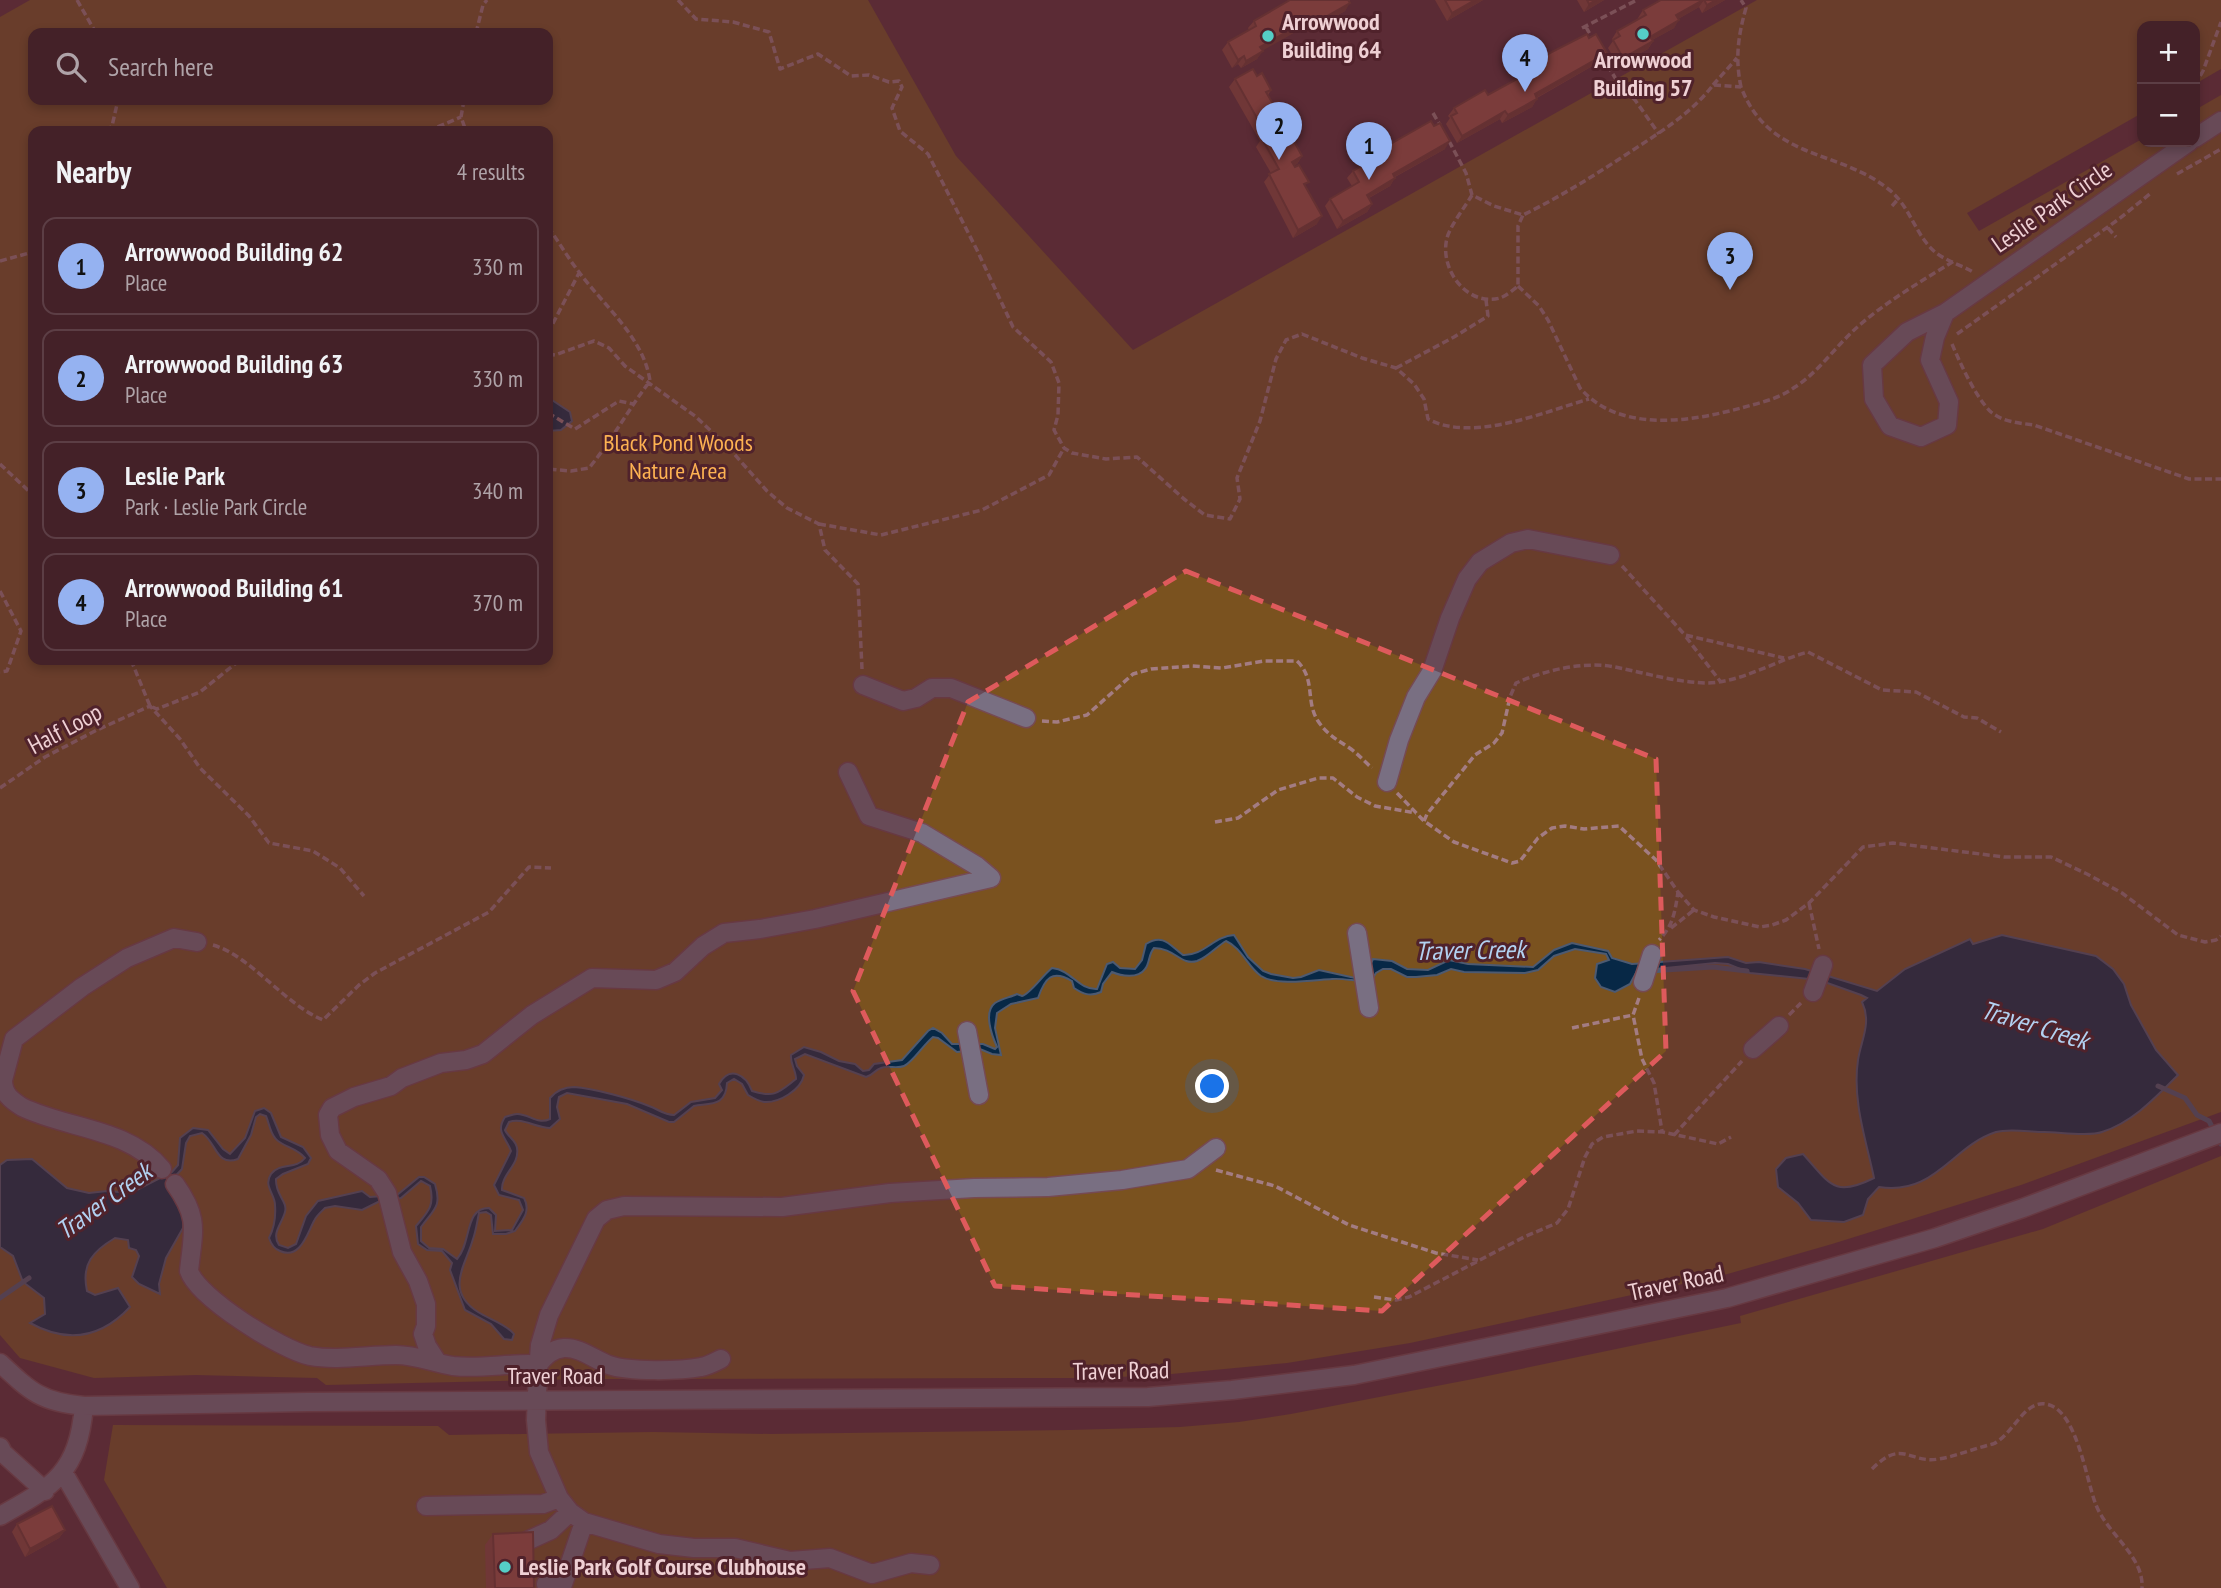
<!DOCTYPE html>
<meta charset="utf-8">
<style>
body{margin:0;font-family:"PT Sans Narrow",sans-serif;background:#4b2930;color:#f1f3f6}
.controls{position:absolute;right:21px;top:21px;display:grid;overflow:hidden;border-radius:14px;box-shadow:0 4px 10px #0003}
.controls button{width:63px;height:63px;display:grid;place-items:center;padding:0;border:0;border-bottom:2px solid #5c3e45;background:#442128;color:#f1f3f6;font:35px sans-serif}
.you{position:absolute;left:1213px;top:1087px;width:24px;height:24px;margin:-18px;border:5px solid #fff;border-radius:50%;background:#1a73e8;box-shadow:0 0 0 10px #1a73e833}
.badge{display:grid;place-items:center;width:46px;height:46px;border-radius:50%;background:#95b2f1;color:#111;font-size:23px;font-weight:700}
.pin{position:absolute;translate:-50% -58px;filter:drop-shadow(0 2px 4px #0008)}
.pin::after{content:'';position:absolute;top:37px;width:24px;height:21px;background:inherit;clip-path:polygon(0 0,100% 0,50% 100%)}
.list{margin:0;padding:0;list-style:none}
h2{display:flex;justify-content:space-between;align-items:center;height:91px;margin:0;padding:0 28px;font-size:30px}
h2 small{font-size:23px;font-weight:400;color:#afa3a8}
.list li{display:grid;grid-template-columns:46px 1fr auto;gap:21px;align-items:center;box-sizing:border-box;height:98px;margin:0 14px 14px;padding:0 14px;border:2px solid #5c3e45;border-radius:14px}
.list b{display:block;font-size:26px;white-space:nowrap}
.list p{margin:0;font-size:23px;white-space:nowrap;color:#afa3a8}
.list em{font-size:23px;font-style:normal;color:#afa3a8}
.icon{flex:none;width:38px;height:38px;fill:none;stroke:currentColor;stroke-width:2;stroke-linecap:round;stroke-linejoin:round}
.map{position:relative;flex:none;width:2221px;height:1588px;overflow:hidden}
.search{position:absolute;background:#442128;box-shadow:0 4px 10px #0003;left:28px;top:28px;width:525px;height:77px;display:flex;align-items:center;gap:18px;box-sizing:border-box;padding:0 24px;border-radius:14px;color:#afa3a8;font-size:26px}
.panel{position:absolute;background:#442128;box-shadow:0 4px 10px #0003;left:28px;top:126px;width:525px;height:539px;border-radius:14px}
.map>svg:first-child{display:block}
.green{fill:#7a521f;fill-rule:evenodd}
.water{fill:#072846;stroke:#4d5a71;stroke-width:2}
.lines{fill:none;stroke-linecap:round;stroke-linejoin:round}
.stream{stroke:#4d5a71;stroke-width:5}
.minor-casing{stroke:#764a52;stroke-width:21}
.path{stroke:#a37c82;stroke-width:3.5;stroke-dasharray:7 3.5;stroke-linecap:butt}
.minor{stroke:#796f82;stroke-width:18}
.wall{fill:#8b453a}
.shaded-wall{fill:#713830}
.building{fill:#a25044;stroke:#713830;stroke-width:2}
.marked{fill:none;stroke:#de5a5c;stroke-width:5;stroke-dasharray:14 9;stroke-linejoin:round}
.poi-dot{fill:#55cdc6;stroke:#50222b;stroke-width:2.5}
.labels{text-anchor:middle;stroke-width:6;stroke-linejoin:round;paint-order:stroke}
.poi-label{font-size:24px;font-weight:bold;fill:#efd0d4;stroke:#50222b;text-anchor:start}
.street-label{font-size:24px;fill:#efd0d4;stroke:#50222b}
.park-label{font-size:24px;fill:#fdb252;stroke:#50222b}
.water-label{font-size:26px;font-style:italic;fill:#b2d1f1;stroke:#50222b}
</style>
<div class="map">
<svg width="2221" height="1588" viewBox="0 0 2221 1588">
<rect width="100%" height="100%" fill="#5b2c35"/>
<path class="green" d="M30,0H868L956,156L1133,350L1757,0H2221V69L2195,84V26H2142V113L1967,213L1979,231L2142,139V142H2195V110L2221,95V1112L2021,1185L1832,1244L1724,1275L1410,1343L1287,1363L1150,1376L1076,1378L584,1379L326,1385L317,1378L196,1375L94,1378L20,1358L0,1335V17ZM33,33H548V100H33ZM33,131H548V660H33Z
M2221,1156V1588H167L104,1480L113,1425L438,1426L449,1435L653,1432L771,1434L1070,1430L1180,1427L1239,1422L1291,1414L1473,1379L1736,1324L1741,1323L1740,1316L2043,1229Z"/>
<path class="water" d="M548,366L550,382L549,398L570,412L572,421L561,430L548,431Z
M1234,935L1248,957L1263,971L1271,974L1293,978L1301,977L1319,970L1355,978L1366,974L1373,959L1392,961L1407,969L1428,970L1449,960L1468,964L1533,967L1554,950L1572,943L1608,951L1612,958L1632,964L1728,957L1746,963L1759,962L1805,969L1877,991L1905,969L1970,939L1973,944L2002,935L2096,956L2113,969L2124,984L2131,1005L2156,1050L2178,1075C2156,1097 2133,1122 2102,1132C2089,1137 2059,1132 2044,1132C2030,1132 2009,1128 1996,1132C1952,1146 1935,1196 1879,1187L1868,1199L1863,1215L1844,1222L1811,1220L1798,1203L1778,1187L1776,1169L1786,1158L1803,1154C1830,1184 1834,1198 1874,1178C1866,1140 1852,1100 1858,1060C1861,1040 1872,1023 1862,1002L1867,998L1861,995L1819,980L1750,973L1728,964L1715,963L1637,971L1630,984L1615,992L1601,987L1595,978L1597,964L1609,960L1606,954L1575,949L1554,956L1538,970L1525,973L1464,972L1451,969L1437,975L1416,977H1407L1391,969H1383L1376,973L1371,981C1358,982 1345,978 1332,979C1314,980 1276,986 1261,976C1247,966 1242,948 1226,941C1217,946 1208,957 1197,961C1181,966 1175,948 1154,948C1148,955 1150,963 1145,969C1138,979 1121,976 1112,972L1103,984L1101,992C1090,997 1083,994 1074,988L1072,981C1052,969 1045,978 1038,998L1011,1004L997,1013L995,1028L1001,1055L992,1054L980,1049L957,1052L938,1038L933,1037C924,1044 912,1063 904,1066C896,1069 888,1065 881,1068C874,1070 874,1075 866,1077L805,1054L795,1059L797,1066L804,1075C801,1090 779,1103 764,1102C758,1101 753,1098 748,1095L742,1084L734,1079L727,1083C726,1106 712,1103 694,1106L674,1122H669L627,1104L567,1093L559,1097L557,1107L560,1119L550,1128C536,1128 522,1117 509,1122L505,1130C508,1137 516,1140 517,1148C520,1165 501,1174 502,1190L524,1198C531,1211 523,1220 515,1231L506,1234H493L491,1215L486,1212L479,1213C477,1222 476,1231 473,1239C466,1265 444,1290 478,1312C489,1319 506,1324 514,1334L512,1340L504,1339L491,1324L465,1310L450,1270L452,1263L442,1251L427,1250L418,1244L416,1226C428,1212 435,1206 430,1186L421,1181L401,1198L378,1202L362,1210L335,1206L325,1208C321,1212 316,1216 314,1221C307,1234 300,1260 280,1251C274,1249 271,1244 269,1238C274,1228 276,1217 275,1205C275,1194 263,1186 271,1174C280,1162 296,1170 305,1158C296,1147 282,1147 275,1138C270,1132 269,1123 266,1116L260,1114L256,1117L251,1135L238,1159C216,1167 217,1143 202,1133L190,1136L186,1143L182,1169L167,1185L184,1218L183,1228L166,1258L159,1284L160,1294L139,1284L132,1277L139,1256L136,1250L129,1248L128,1240L115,1238C93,1251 81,1264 87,1291L95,1295L118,1288L130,1307C101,1338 68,1344 30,1323L45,1314L44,1298L23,1282L13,1256L0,1247V1165L7,1160L32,1159L67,1188L89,1193L107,1191L131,1193L172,1172L178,1165L180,1138L193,1128L208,1130L223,1149L230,1154L245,1138L255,1111L264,1108L271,1113L281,1137L303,1147L311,1158L308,1164L283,1174L276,1179C275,1195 288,1201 285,1212C282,1224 271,1233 279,1245L288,1248L296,1244L306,1216L318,1201L362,1191L370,1197L397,1195L419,1177H424L435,1184C442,1207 434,1209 421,1227V1241L429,1248L443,1249L457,1259C472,1242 464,1208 489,1208L496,1215L495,1231L512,1230L523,1210L519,1200L499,1195L494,1185L511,1151C506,1137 495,1132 505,1117C509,1116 513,1114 517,1114C530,1114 537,1125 550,1119V1098C556,1091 565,1087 574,1087C593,1088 632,1099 649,1106C658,1109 664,1115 674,1115L691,1102L715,1098L722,1090L719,1084C730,1065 746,1075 752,1091C775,1098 778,1093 796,1079C796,1070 790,1064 791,1055L804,1047L821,1052L839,1061L855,1064L863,1071L869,1070L874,1064L902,1060L928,1031L933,1028L942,1033L952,1044H983L995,1049L997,1047C992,1036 983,1012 995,1003C1001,999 1011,997 1017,994L1022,996C1030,994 1042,976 1052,968C1072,970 1078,990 1097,989L1107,964L1113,962L1120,968L1135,969L1142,960L1146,944C1164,933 1170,946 1183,955C1204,956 1214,936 1234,935Z"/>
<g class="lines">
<path class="stream" d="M1648,971L1713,967L1747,971
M2158,1086L2185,1098L2197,1115L2209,1121L2221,1144
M0,1298L29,1278"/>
<defs>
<path id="minor" d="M2195,138L2221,121
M1945,313L1935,337L1930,360L1949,402L1947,425L1921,437L1890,426L1874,399L1872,365L1907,332L1945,313L2189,142
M863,685L903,701L916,698L932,688H951L1026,718
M1387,782L1399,740L1416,697L1432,671L1450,618L1467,579L1480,562L1511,543L1528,539L1610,555
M1357,933L1369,1008
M1643,982L1652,954
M1813,992L1823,965
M967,1031L979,1095
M1753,1049L1779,1026
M162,1169C128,1128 67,1129 22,1107C11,1100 3,1094 3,1080L14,1039L82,987L127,958L174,938L197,942
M175,1184C200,1219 193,1231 189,1271C198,1298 282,1350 310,1356C338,1361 367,1355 396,1355C416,1355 434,1363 453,1366C478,1369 504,1364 529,1364L538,1371
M436,1360L427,1346L423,1334L426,1326V1304L418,1281L402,1252L387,1193L378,1179L338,1151L330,1135L328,1115L332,1108L354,1097L391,1086L402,1078L441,1063L466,1060L483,1054L532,1015L592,978L656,980L675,972L703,946L724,933L760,929L815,919L991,878L977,866L922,833L869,816L848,772
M0,1363C31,1392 41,1402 84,1406L308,1402L1148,1397L1232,1390L1354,1375L1727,1298L1935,1238L2023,1208L2221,1133
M538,1365C545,1356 552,1349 564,1348C580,1347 595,1360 609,1365C629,1372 680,1371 701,1367C708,1366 715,1362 721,1359
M0,1447L3,1453L45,1491
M63,1472L130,1588
M426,1506L543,1504L559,1498
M0,1516C54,1486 78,1473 84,1406
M527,1541L551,1530L570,1512
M930,1565L911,1563L872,1574L830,1558L790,1561L735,1548H694L659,1544L584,1522L570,1512L559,1498L539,1452L536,1420L538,1371L540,1345L549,1315L596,1219L607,1210L624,1206L782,1207L890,1193L974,1188L1048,1187L1122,1180L1188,1169L1216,1148
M547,1588L546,1584H563L584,1522"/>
</defs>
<use href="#minor" class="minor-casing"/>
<path class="path" d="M77,0L96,33
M678,0L696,19L733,22L769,32L780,69L818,54L851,76L869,75L889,82L899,81L902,87L892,108L900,131L928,154L977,250L1013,327L1051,362L1059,383L1058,415L1054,430L1064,448L1072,453L1106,459L1137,457L1184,499L1205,515L1230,519L1240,499L1237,478L1260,421L1276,359L1286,340L1302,334L1362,358L1396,368L1414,384L1424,399L1428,419C1472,443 1544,412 1589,399
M1586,27L1593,40
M1582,28L1637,0
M476,33L483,5L487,0
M1602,56L1620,86L1635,100L1659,134
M1713,85L1737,58
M2195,85L2203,71L2221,22
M1741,87C1735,59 1738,36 1746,8L1741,0
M464,100L461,117L466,131
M1433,113L1440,125
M106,131L112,126L118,100
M428,131L461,117
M1449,141L1466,173L1472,195L1494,206L1523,215C1560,197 1595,175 1630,152C1660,132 1691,114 1713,85L1741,87C1769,160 1837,149 1887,188C1911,206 1914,234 1935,252C1946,261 1961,265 1973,272
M2177,174L2221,149
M1472,195C1465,207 1450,226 1447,238C1439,269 1467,307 1500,298C1506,296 1513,290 1518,286V226L1523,215
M1892,206L1899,198
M548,227C559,242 568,258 579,272C604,306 644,338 650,381C628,410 612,440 589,468L571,471L548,469
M2108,228L2116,237
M0,261L33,252
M1518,286L1539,306L1548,320L1580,388C1619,433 1689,422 1741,408C1759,403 1779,399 1795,387C1817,373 1834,349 1853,331C1882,304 1920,282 1954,261
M548,333L579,273
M1957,334L2119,219L2151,193
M1952,344C1960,363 1976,398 1991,412C2003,422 2019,423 2034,425L2189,479H2221
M548,354L555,355L594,341L609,348L625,366L695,416L727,446L767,491L787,508L819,524L825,550L858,584L862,669
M1396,368L1454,337L1488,316L1486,300
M548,413L575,429L619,401L633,404
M0,464L33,495
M819,524L881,535L982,510L1049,475L1064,448
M1622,566L1685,635L1784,658
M0,591L21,631L7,671L0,672
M1686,637L1720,681
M131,660L150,706L157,709L200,692L240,660
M1042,721L1057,722L1087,715L1133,674L1151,669L1192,666L1222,668L1264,661H1297C1316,679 1305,701 1318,721C1327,735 1338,740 1351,749C1359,755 1365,762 1372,768
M0,788L45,757L97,730L150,706L180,739L200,768L249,816L269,843L313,851L340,868L364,896
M1397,793L1424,821L1454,842L1512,863L1520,861L1538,838L1552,828L1565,826L1584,829L1619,826L1656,860L1678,892C1675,912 1673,926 1659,940
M1424,821L1427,814L1475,755L1494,743L1502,733L1510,697L1516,683C1546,670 1583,661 1615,667C1645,673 1675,682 1705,683C1741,683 1774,661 1808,652L1882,690L1916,692L1964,717L1977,718L2001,732
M1215,822L1238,818L1278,790L1318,778H1333L1357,797L1375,806L1416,813
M1678,892L1694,910L1714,917L1760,927L1772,925L1786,920L1809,903L1863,847L1893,843L2004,857H2051L2087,874L2122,893L2178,935L2205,942L2216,940L2221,936
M1809,903L1819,949
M1671,928L1694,910
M213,945C251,956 284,1004 323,1020L359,985L375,973L489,912L529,867L551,868
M1639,998L1633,1015L1642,1059L1654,1083L1662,1131
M1789,1015L1801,1003
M1572,1028L1633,1015
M1674,1135L1742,1061
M1216,1170L1275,1186L1349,1225L1436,1253L1478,1260
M1374,1297L1396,1300L1409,1297L1524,1237L1557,1223L1568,1209L1585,1157L1592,1144L1603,1137L1637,1131L1663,1132L1718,1144L1731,1137
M1872,1469C1903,1438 1908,1464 1939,1459C1957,1456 1975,1448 1993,1444C2013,1435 2024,1400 2046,1404C2077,1409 2086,1480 2096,1505C2108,1535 2144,1556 2142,1588"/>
<use href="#minor" class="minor"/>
</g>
<path class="wall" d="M1301,0H1350L1345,11L1307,32L1304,27L1262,50L1257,59L1241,68L1238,64L1232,68L1222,50L1228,42L1249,30L1248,28L1254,21Z
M1435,0H1483L1447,21Z
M1577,0H1604L1584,12Z
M1661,0H1725L1702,13L1699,7L1678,19L1674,28L1652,40L1653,41L1648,49L1618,65L1608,48L1613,41L1612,39L1617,31L1638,19V18L1643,10Z
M1542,57L1601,61L1537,98L1532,107L1502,123L1500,119L1457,143L1446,124L1450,118L1448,116L1454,108L1488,95L1522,76L1527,68L1540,61Z
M1257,76L1271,90L1268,95L1273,104L1287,118L1284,123L1302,156L1297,164L1294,165L1305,187L1317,224L1293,238L1264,182L1271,173L1256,147L1260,141L1229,87L1235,79Z
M1445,149L1395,177L1390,186L1369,198L1372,204L1367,212L1337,229L1325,206L1330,199L1352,186L1347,178L1353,171L1374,158L1380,150Z
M17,1524L65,1530L59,1538L25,1557L12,1532Z
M493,1534L534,1588H486L485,1545Z"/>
<path class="shaded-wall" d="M1475,0H1483L1447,21L1452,13Z
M1596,0H1604L1584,12L1589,4Z
M1704,0L1699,7L1671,23L1676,15Z
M1716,0H1725L1702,13L1707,5Z
M1350,3L1345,11L1307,32L1313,24Z
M1309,19L1304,27L1255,55L1260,47Z
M1679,20L1674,28L1645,44L1650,37Z
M1653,41L1648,49L1618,65L1623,58Z
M1263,51L1257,59L1241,68L1246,61Z
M1607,53L1601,61L1529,102L1535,94Z
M1244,56L1238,64L1232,68L1238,60Z
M1537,99L1532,107L1502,123L1508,115Z
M1505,111L1500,119L1457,143L1462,136Z
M1450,141L1445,149L1387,181L1393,174Z
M1302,156L1297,164L1287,170L1292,162Z
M1395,178L1390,186L1361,202L1367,195Z
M1372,204L1367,212L1337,229L1343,221Z
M1322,216L1317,224L1293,238L1298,230Z
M65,1530L59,1538L25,1557L30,1549Z"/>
<path class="building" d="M1290,0H1348L1350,3L1313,24L1309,19L1260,47L1263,51L1246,61L1244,56L1238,60L1228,42L1256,26L1254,21Z
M1445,0H1475L1452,13Z
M1587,0H1596L1589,4Z
M1661,0H1703L1676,15L1679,20L1650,37L1653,41L1623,58L1613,40L1620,36L1617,31L1646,15L1643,10Z
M1704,0H1716L1707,5Z
M1587,34L1589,38L1596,34L1607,53L1535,94L1537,99L1508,115L1505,111L1462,136L1451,116L1457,113L1454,108L1485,90L1488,95L1530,72L1527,68L1544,59L1542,57Z
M1253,69L1257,76L1262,73L1271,90L1266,92L1273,104L1278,102L1287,118L1283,121L1302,156L1292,162L1295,167L1299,165L1309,182L1304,184L1322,216L1298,230L1269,174L1279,169L1262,139L1267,136L1235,79Z
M1431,121L1434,126L1440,123L1450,141L1393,174L1395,178L1367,195L1372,204L1343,221L1330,199L1359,182L1353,171L1382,154L1380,150Z
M52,1506L65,1530L30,1549L17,1524Z
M533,1532L534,1588H495L493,1534Z"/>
<path d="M0 0H2221V1588H0ZM1186,571L1656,759L1666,1051L1382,1311L995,1286L853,991L968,702Z" fill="#5b2c35" fill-opacity=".55" fill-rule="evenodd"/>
<path class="marked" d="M1186,571L1656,759L1666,1051L1382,1311L995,1286L853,991L968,702Z"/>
<g class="poi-dot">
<circle cx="1643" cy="34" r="7"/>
<circle cx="1268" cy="36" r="7"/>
<circle cx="505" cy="1567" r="7"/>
</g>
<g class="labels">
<g class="poi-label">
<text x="1282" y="30">Arrowwood<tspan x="1282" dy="28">Building 64</tspan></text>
<text x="1643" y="68" text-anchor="middle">Arrowwood<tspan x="1643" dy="28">Building 57</tspan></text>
<text x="519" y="1575">Leslie Park Golf Course Clubhouse</text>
</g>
<g class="street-label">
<text transform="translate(2052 207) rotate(-35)" y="8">Leslie Park Circle</text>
<text transform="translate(65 729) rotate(-28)" y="8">Half Loop</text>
<text transform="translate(1676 1283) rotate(-12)" y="8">Traver Road</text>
<text transform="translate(1121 1371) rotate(-1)" y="8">Traver Road</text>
<text x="555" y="1384">Traver Road</text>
</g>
<g class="park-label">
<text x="678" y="451">Black Pond Woods<tspan x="678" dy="28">Nature Area</tspan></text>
</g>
<g class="water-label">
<text transform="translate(1470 950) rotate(-1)" y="9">Traver Creek</text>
<text transform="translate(2035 1025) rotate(17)" y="9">Traver Creek</text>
<text transform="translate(104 1201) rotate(-36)" y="9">Traver Creek</text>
</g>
</g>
</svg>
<div class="controls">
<button>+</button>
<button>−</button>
</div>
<div class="you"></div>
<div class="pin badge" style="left:1369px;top:180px">1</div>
<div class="pin badge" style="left:1279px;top:160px">2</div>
<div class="pin badge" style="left:1730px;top:290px">3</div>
<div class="pin badge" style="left:1525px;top:92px">4</div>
<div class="search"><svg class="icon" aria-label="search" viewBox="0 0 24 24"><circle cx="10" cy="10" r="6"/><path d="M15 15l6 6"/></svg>Search here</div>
<section class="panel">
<h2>Nearby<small>4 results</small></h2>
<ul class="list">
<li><span class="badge">1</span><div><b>Arrowwood Building 62</b><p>Place</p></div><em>330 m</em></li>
<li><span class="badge">2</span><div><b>Arrowwood Building 63</b><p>Place</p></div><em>330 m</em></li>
<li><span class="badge">3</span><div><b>Leslie Park</b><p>Park · Leslie Park Circle</p></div><em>340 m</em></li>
<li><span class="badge">4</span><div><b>Arrowwood Building 61</b><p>Place</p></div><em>370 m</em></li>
</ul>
</section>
</div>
